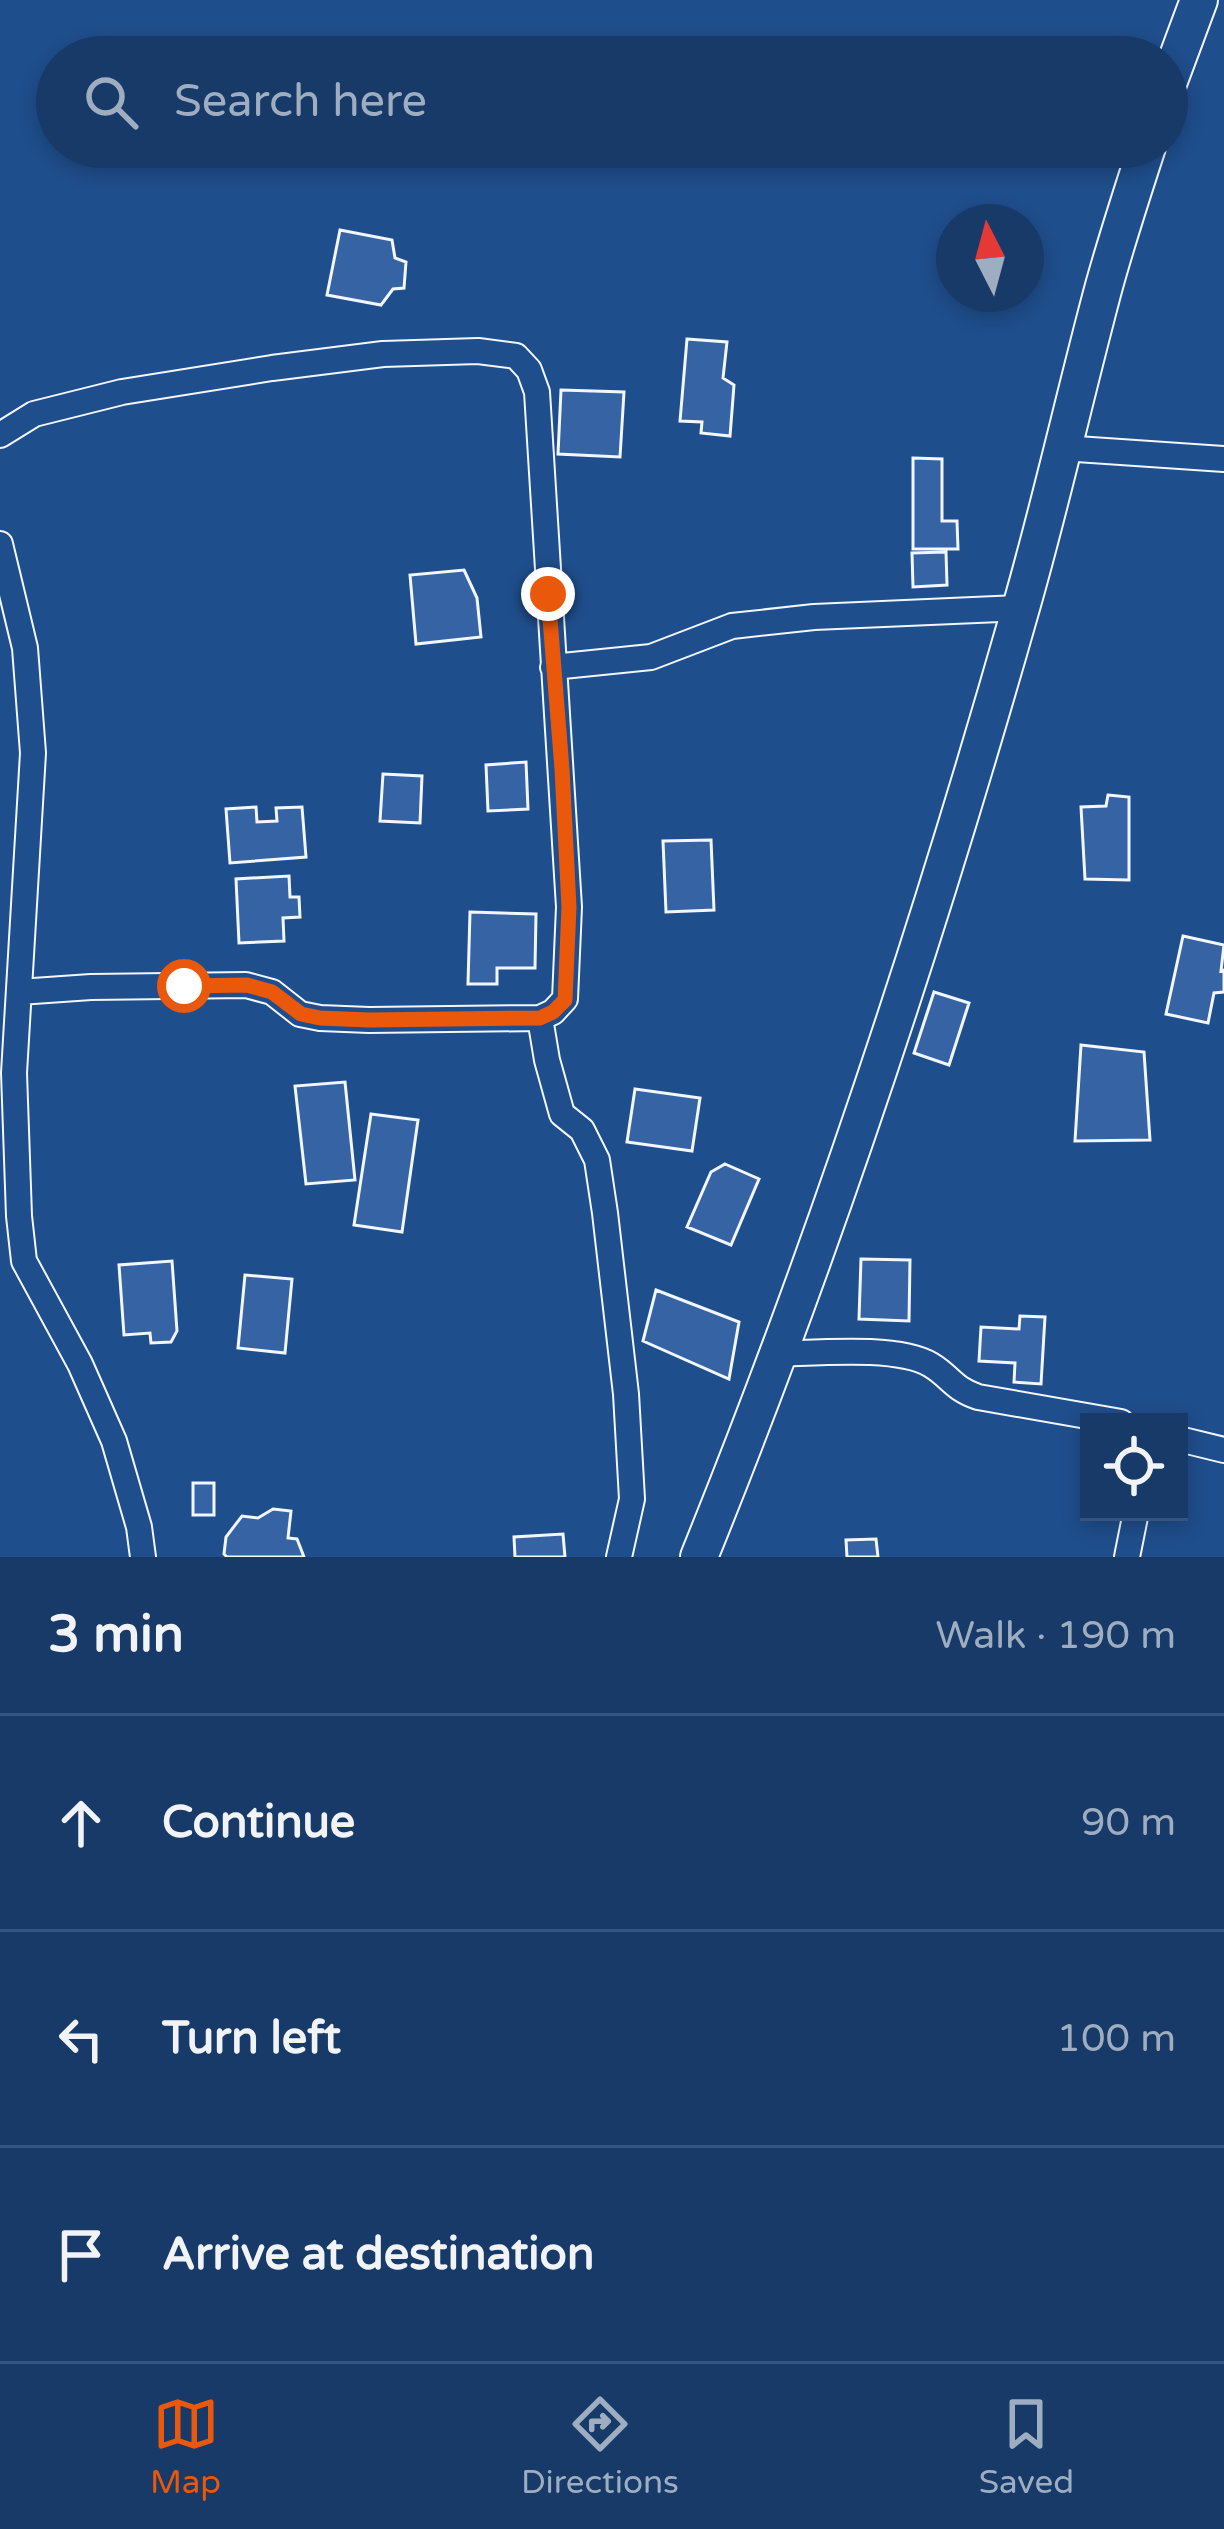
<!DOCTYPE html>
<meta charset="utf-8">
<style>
body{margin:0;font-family:"Varela Round",sans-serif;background:#244571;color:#f1f3f6}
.controls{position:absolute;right:36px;bottom:36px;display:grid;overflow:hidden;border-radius:0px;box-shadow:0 6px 18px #0003}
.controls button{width:108px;height:108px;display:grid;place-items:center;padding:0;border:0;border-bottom:3px solid #36547d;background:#173a69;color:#f1f3f6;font:60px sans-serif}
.compass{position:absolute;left:936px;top:204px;width:108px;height:108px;border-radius:50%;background:#173a69;box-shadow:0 6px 18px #0003;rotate:354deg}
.stop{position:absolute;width:36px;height:36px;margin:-27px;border:9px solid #ea580c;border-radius:50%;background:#fff}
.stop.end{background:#ea580c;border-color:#fff;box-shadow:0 3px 12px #0008}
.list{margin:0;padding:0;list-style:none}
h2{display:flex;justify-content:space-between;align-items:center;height:156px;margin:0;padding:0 48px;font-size:51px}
h2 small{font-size:39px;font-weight:400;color:#9eadc0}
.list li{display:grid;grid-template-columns:78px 1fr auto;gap:36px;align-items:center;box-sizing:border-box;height:216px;padding:0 48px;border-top:3px solid #36547d}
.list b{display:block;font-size:45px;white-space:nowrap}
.list em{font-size:39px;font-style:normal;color:#9eadc0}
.icon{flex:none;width:66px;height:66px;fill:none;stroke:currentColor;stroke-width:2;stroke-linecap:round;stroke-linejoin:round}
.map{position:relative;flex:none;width:1224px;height:1557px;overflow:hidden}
.search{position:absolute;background:#173a69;box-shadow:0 6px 18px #0003;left:36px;right:36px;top:36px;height:132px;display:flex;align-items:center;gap:30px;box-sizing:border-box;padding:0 42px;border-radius:66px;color:#9eadc0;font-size:45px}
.sheet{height:804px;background:#173a69}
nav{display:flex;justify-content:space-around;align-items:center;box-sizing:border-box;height:168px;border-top:3px solid #36547d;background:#173a69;font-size:33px;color:#9eadc0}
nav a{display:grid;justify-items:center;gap:6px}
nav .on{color:#ea580c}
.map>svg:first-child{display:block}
.building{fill:#3563a3;stroke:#f2f6ff;stroke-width:3}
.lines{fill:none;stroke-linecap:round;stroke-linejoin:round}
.street-casing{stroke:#f2f6ff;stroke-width:28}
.secondary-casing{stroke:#f2f6ff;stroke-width:40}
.street{stroke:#1f4e8c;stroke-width:24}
.secondary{stroke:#1f4e8c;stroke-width:36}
.route{stroke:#ea580c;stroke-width:15}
</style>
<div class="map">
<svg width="1224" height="1557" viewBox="0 0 1224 1557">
<rect width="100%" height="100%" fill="#1f4e8c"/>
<path class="building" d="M340,230L392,240L395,258L406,262L404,288L393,289L381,305L327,295Z
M687,339L727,342L723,378L734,385L730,436L701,433L702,422L680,421Z
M561,390L624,392L620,457L558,454Z
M913,458L942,459V521H957L958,549H913Z
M946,552L947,585L913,587L912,553Z
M464,570L477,598L481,637L416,644L410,575Z
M526,762L528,809L488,811L486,765Z
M383,774L422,776L420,823L380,821Z
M1108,795L1129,797V880L1085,879L1081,807L1106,806Z
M256,807L257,822L277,821L276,808L302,807L306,857L230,863L226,809Z
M711,840L714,910L666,912L663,841Z
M289,876L290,897H299L300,917L283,918L284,941L239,943L236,879Z
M470,912L536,914L535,968H497V984H468Z
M1183,936L1224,945L1221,971L1224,970V992L1214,993L1208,1023L1166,1014Z
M934,992L969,1003L949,1065L914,1053Z
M1081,1045L1144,1052L1150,1140L1075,1141Z
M345,1082L355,1180L306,1184L295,1086Z
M635,1089L700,1098L692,1151L627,1142Z
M371,1114L418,1120L402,1232L354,1225Z
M725,1164L759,1179L731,1245L687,1227L711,1172Z
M861,1259L910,1260L909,1321L859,1319Z
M172,1261L177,1331L171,1342L151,1343L150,1333L124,1335L119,1265Z
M245,1275L292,1279L285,1353L238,1348Z
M656,1290L739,1322L729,1379L643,1341Z
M1020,1316L1045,1317L1041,1384L1014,1382L1015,1363L979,1361L981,1327L1019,1329Z
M193,1483H214V1515H193Z
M273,1509L291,1511L288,1538L297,1539L304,1557H227L224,1554L226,1537L242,1516L258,1518Z
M563,1534L565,1557H515L514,1537Z
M876,1539L878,1557H847L846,1540Z"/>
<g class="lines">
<defs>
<path id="street" d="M0,435L34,414L122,392L272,368L383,354L478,351L516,356L529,370L537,392L569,907L565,999L553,1012L540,1018L369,1020L320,1018L300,1014L272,992L246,985L91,987L19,992
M1062,448L1224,459
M0,544L25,648L33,753L14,1073L19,1216L24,1261L80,1364L114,1441L139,1527L143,1557
M553,667L651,657L732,626L814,617L1021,608
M540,1018L547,1060L562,1114L582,1130L597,1160L605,1213L626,1394L632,1499L619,1557
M777,1354C816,1353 898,1345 931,1365C951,1377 952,1388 978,1397L1121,1422
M1179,1439L1224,1450
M1127,1557L1136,1512"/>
<path id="secondary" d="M1167,86L1199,0
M699,1557C824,1249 929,931 1020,611C1051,504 1075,394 1104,286C1117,239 1132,193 1147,147"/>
</defs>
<use href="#street" class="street-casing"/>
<use href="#secondary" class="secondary-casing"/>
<use href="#street" class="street"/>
<use href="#secondary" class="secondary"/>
</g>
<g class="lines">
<path class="route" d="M184,986L247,985L272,992L301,1014L320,1018L369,1020L540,1018L553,1012L565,1000L569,907L562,769L548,594"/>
</g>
</svg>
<div class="controls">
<button><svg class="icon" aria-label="locate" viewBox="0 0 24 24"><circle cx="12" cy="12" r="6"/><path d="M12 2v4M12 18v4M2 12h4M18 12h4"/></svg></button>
</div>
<svg class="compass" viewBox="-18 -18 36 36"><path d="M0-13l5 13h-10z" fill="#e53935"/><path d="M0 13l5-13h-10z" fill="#9eadc0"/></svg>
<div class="stop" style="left:184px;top:986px"></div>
<div class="stop end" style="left:548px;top:594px"></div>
<div class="search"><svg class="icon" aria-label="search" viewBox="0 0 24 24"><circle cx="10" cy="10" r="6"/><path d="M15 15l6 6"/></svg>Search here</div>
</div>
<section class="sheet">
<h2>3 min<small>Walk · 190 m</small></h2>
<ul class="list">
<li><svg class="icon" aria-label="ahead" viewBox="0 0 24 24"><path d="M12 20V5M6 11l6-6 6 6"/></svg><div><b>Continue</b></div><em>90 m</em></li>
<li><svg class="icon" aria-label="left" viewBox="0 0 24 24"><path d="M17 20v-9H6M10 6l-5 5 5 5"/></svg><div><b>Turn left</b></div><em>100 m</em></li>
<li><svg class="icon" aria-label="arrive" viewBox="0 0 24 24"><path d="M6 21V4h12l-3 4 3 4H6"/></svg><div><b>Arrive at destination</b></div></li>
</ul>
</section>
<nav>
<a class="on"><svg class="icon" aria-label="map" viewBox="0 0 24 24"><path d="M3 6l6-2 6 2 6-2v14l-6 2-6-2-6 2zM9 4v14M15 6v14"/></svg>Map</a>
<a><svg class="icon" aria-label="directions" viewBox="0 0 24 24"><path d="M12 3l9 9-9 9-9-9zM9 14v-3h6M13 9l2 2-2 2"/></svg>Directions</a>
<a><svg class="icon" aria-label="saved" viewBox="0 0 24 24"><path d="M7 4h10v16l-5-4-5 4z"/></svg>Saved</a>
</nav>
